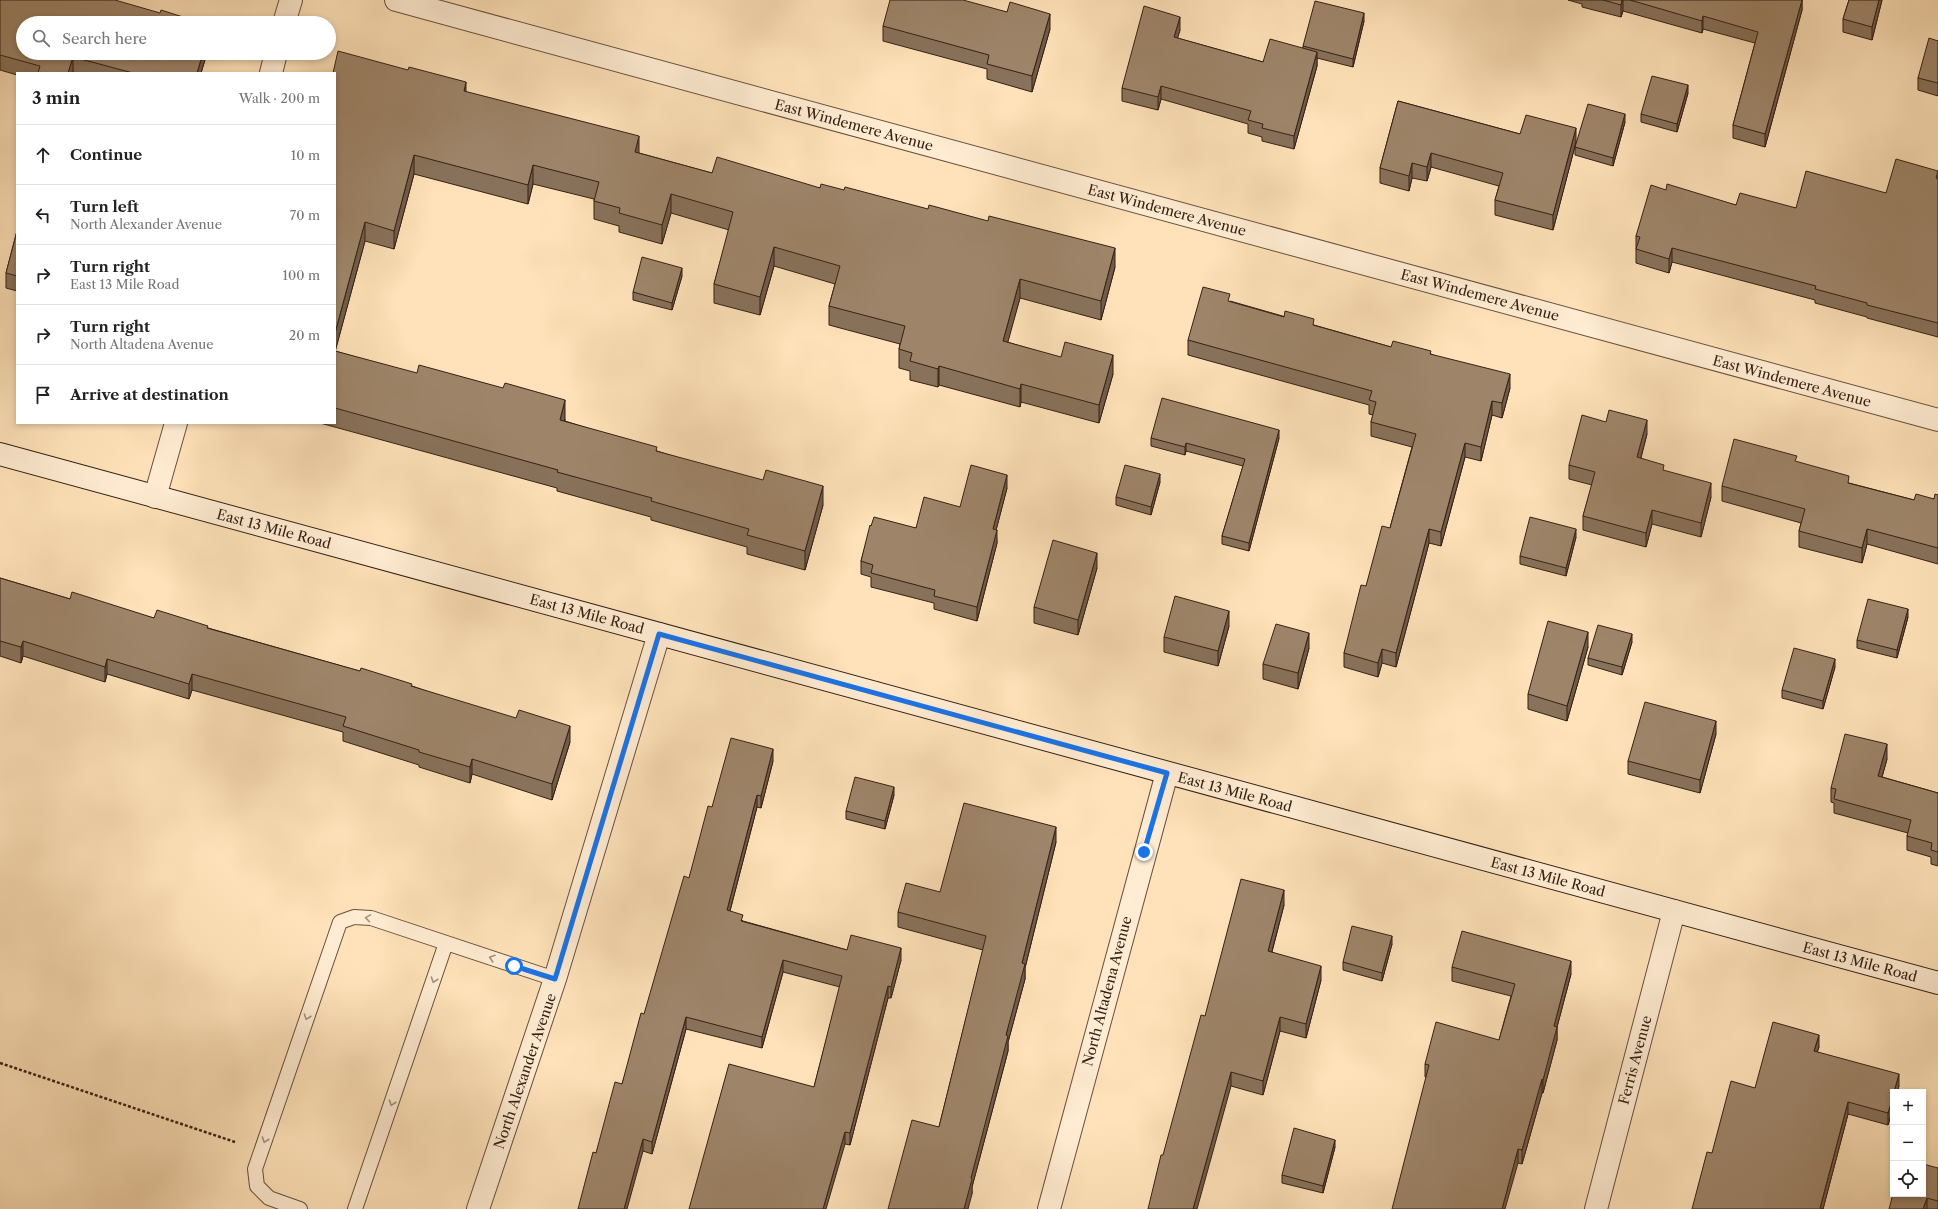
<!DOCTYPE html>
<meta charset="utf-8">
<style>
body{margin:0;font-family:"Libre Caslon Text",serif;background:#f6f6f6;color:#222}
.controls{position:absolute;right:12px;bottom:12px;display:grid;overflow:hidden;border-radius:0px;box-shadow:0 2px 6px #0003}
.controls button{width:36px;height:36px;display:grid;place-items:center;padding:0;border:0;border-bottom:1px solid #e0e0e0;background:#fff;color:#222;font:20px sans-serif}
.stop{position:absolute;width:12px;height:12px;margin:-9px;border:3px solid #1a73e8;border-radius:50%;background:#fff}
.stop.end{background:#1a73e8;border-color:#fff;box-shadow:0 1px 4px #0008}
.list{margin:0;padding:0;list-style:none}
h2{display:flex;justify-content:space-between;align-items:center;height:52px;margin:0;padding:0 16px;font-size:17px}
h2 small{font-size:13px;font-weight:400;color:#767676}
.list li{display:grid;grid-template-columns:26px 1fr auto;gap:12px;align-items:center;box-sizing:border-box;height:60px;padding:0 16px;border-top:1px solid #e0e0e0}
.list b{display:block;font-size:15px;white-space:nowrap}
.list p{margin:0;font-size:13px;white-space:nowrap;color:#767676}
.list em{font-size:13px;font-style:normal;color:#767676}
.icon{flex:none;width:22px;height:22px;fill:none;stroke:currentColor;stroke-width:2;stroke-linecap:round;stroke-linejoin:round}
.map{position:relative;flex:none;width:1938px;height:1209px;overflow:hidden}
.search{position:absolute;background:#fff;box-shadow:0 2px 6px #0003;left:16px;top:16px;width:320px;height:44px;display:flex;align-items:center;gap:10px;box-sizing:border-box;padding:0 14px;border-radius:22px;color:#767676;font-size:15px}
.panel{position:absolute;background:#fff;box-shadow:0 2px 6px #0003;left:16px;top:72px;width:320px;height:352px;border-radius:0px}
.map>svg:first-child{display:block}
.lines{fill:none;stroke-linecap:round;stroke-linejoin:round}
.service-casing{stroke:#68503e;stroke-width:16}
.minor-casing{stroke:#68503e;stroke-width:24}
.secondary-casing{stroke:#352015;stroke-width:24}
.path{stroke:#352015;stroke-width:2.5;stroke-dasharray:3 2;stroke-linecap:butt}
.service{stroke:#ffecd2;stroke-width:14}
.minor{stroke:#ffecd2;stroke-width:22}
.secondary{stroke:#ffecd2;stroke-width:22}
.wall{fill:#88725b;stroke:#352015}
.shaded-wall{fill:#6f5d4a;stroke:#352015}
.building{fill:#9e856a;stroke:#352015}
.oneway{stroke:#a4907d}
.route{stroke:#1a73e8;stroke-width:5}
.labels{text-anchor:middle;stroke-width:3;stroke-linejoin:round;paint-order:stroke}
.street-label{font-size:14px;fill:#352015;stroke:#ffecd2}
</style>
<div class="map">
<svg width="1938" height="1209" viewBox="0 0 1938 1209">
<rect width="100%" height="100%" fill="#ffe2b9"/>
<filter id="stains"><feTurbulence type="fractalNoise" baseFrequency=".005" numOctaves="4"/><feColorMatrix values="0 0 0 0 .2 0 0 0 0 .09 0 0 0 0 .02 0 0 0 .5 -.17"/></filter>
<radialGradient id="worn" r=".72"><stop offset=".6" stop-color="#630" stop-opacity="0"/><stop offset="1" stop-color="#630" stop-opacity=".3"/></radialGradient>
<g class="lines">
<defs>
<path id="service" d="M300,1209L269,1198L257,1186L255,1169L340,922L354,917L371,918L555,979
M355,1209L446,943"/>
<path id="minor" d="M396,0L1938,420
M284,23L291,0
M271,73L276,53
M155,497L176,423
M478,1209L555,979L659,634
M1049,1209L1167,773
M1596,1209L1674,911"/>
<path id="secondary" d="M0,454L1938,983"/>
</defs>
<use href="#service" class="service-casing"/>
<use href="#minor" class="minor-casing"/>
<use href="#secondary" class="secondary-casing"/>
<path class="path" d="M0,1063L235,1142"/>
<use href="#service" class="service"/>
<use href="#minor" class="minor"/>
<use href="#secondary" class="secondary"/>
</g>
<path class="wall" d="M0,0L207,53L201,73H78L73,72V73H17V75L0,70Z
M1568,0H1802V10L1765,147L1733,138V125L1755,43L1703,29L1702,33L1623,11L1621,17L1582,7V4Z
M1849,0H1882L1872,40L1843,32V19Z
M1007,12L1050,29L1032,92L987,79V69L883,41V26Z
M1364,21L1353,67L1317,58V66L1294,149L1262,141V137L1248,133V124L1161,99L1158,110L1122,101V88L1180,30L1177,38L1263,62L1303,48V46Z
M1938,41V96L1918,90V78Z
M335,73L466,92L639,153L712,173L820,188L1115,267L1101,320L1020,298L1007,342L1113,374L1099,423L1021,402L1020,407L939,385L938,387L910,380V371L899,368V349L900,344L829,325V306L835,284L774,266L760,315L714,303V284L729,230L671,213L662,244L619,232V226L594,219V199L533,184L528,204L414,174L394,249L365,241L335,351L565,419V421L823,505L805,570L747,554V547L651,520V517L557,491V488L320,423H335Z
M1688,93L1677,132L1641,122V114Z
M1398,101L1520,134L1576,142L1553,230L1495,215V200L1499,186L1431,167L1427,181L1412,178L1409,191L1380,183V168Z
M1625,122L1613,166L1575,155V147Z
M1938,171V337L1867,318V317L1815,303V300L1672,262L1669,273L1636,263V236L1666,190L1736,205L1796,208L1886,193Z
M17,231V291L6,288V273Z
M682,276L672,310L633,300V292Z
M1230,301L1391,347L1431,354L1510,388L1502,418L1492,415L1481,461L1465,457L1441,546L1429,543L1396,667L1382,663L1378,677L1344,667V653L1366,586L1390,528L1412,447L1371,436V422L1373,415L1369,414V405L1188,355V340Z
M1647,434L1641,458L1711,497L1701,537L1652,524L1646,547L1583,530V516L1592,485L1569,479V465Z
M1151,438H1279L1249,551L1222,544V536L1243,466L1186,451L1185,455L1151,446Z
M1797,462L1849,483L1914,500L1934,499L1938,495V564L1867,544L1862,563L1799,547V531L1801,523L1722,501V486Z
M1160,482L1151,515L1116,505V497Z
M1007,488L996,530L997,543L977,621L934,609V603L871,587V577L861,574V561L871,526L916,528L960,507Z
M1576,537L1566,576L1520,564V556Z
M1097,568L1078,635L1034,623V607Z
M0,578L70,599L154,618L208,628L412,686L570,742L552,800L472,774L470,783L419,767V765L343,741V732L192,690L189,699L107,674L105,682L23,656L21,663L0,656Z
M1908,617L1897,658L1857,648V640Z
M1229,626L1218,666L1164,652V637Z
M1632,642L1622,675L1588,665V658Z
M1588,647L1567,721L1528,709V694Z
M1309,648L1298,689L1263,679V664Z
M1835,667L1823,709L1782,698V690Z
M1716,734L1700,793L1628,774V761Z
M1887,759L1882,777L1938,793V866L1931,864V857L1907,850V836L1908,833L1834,813V803L1831,802V788Z
M773,761L761,808L757,807L730,911L743,921L847,950L901,960L891,998H888L850,1145L845,1144L814,1087L840,987L783,972L762,1048L686,1029L652,1154L643,1151L596,1153L622,1084L689,878L712,807Z
M894,795L885,829L846,819V811Z
M1056,842L1025,968V979L1008,1042V1051L972,1187V1194L939,1127L983,950L898,927V912L940,892Z
M1284,905L1272,952L1321,980L1306,1038L1280,1031L1263,1095L1231,1086L1205,1016Z
M1392,944L1382,981L1343,970V962Z
M1452,967L1571,974L1557,1027V1040L1543,1093H1542L1522,1164L1518,1163L1425,1077V1064L1499,1040L1511,996L1452,981Z
M1819,1047L1817,1052L1899,1086L1897,1092H1893V1108L1888,1125L1848,1114L1823,1209L1712,1153L1755,1088Z
M1335,1147L1323,1193L1282,1183V1175Z
M1938,1168V1209H1889Z"/>
<path class="shaded-wall" d="M1622,0H1623V11L1621,17V5Z
M1802,0V10L1765,147V134Z
M1879,0H1882L1872,40V27Z
M1364,13V21L1353,67V59Z
M1050,14V29L1032,92V76Z
M1703,16V29L1702,33V21Z
M1180,17V30L1174,51V37Z
M1317,52V66L1294,149V136Z
M203,53H207L201,73H197Z
M73,57V73H68Z
M466,82V100L464,91Z
M1688,85V93L1677,132V124Z
M1161,86V99L1158,110V97Z
M1625,114V122L1613,166V158Z
M1576,128V142L1553,230V215Z
M639,136V155L635,152Z
M1431,153V167L1427,181V167Z
M414,155V174L394,249V231Z
M1412,163V178L1409,191V176Z
M533,165V184L528,204V185Z
M671,194V213L662,244V225Z
M365,222V241L335,352V333Z
M774,247V266L760,315V297Z
M1115,248V267L1101,320V301Z
M1672,248V262L1669,273V259Z
M682,268V276L672,310V303Z
M1020,279V298L1003,360V341Z
M1113,355V374L1099,423V405Z
M939,366V385L938,387V369Z
M1510,374V388L1502,418V403Z
M1021,384V402L1020,407V389Z
M565,400V419L560,439V420Z
M1492,401V415L1481,461V447Z
M1647,420V434L1637,471V457Z
M1279,430V438L1249,551V543Z
M1186,443V451L1185,455V447Z
M1465,443V457L1441,546V532Z
M1160,474V482L1151,515V507Z
M1007,475V488L993,542V529Z
M1711,483V497L1701,537V523Z
M823,486V505L805,570V551Z
M1652,510V524L1646,547V533Z
M1429,529V543L1396,667V653Z
M1576,529V537L1566,576V568Z
M1867,529V544L1862,563V548Z
M997,530V543L977,621V607Z
M1097,553V568L1078,635V620Z
M1908,609V617L1897,658V650Z
M1229,611V626L1218,666V651Z
M1588,632V647L1567,721V706Z
M1309,633V648L1298,689V673Z
M1632,634V642L1622,675V667Z
M23,641V656L21,663V647Z
M1382,649V663L1378,677V663Z
M107,659V674L105,682V667Z
M1835,659V667L1823,709V701Z
M192,674V690L189,699V684Z
M1716,721V734L1700,793V780Z
M570,726V742L552,800V784Z
M1887,744V759L1878,791V776Z
M773,749V761L761,808V796Z
M472,759V774L470,783V767Z
M894,787V795L885,829V821Z
M757,795V807L727,922V910Z
M1056,827V842L1025,968V979L1008,1042V1051L972,1187V1194L968,1209H964L971,1178L1006,1035L1022,963Z
M1284,890V905L1268,966V951Z
M1392,936V944L1382,981V973Z
M901,948V960L891,998V987Z
M783,960V972L762,1048V1037Z
M1571,961V974L1557,1027V1040L1543,1093V1080L1554,1026Z
M1321,966V980L1306,1038V1024Z
M888,986V998L850,1145V1133Z
M686,1017V1029L652,1154V1142Z
M1280,1017V1031L1263,1095V1081Z
M1819,1035V1047L1814,1063V1051Z
M1231,1072V1086L1197,1209H1193Z
M1899,1074V1086L1897,1092H1894Z
M1542,1079V1093L1522,1164V1150Z
M1893,1096V1108L1888,1125V1113Z
M1848,1102V1114L1823,1209H1820Z
M845,1132V1144L826,1209H823Z
M643,1139V1151L627,1209H624Z
M1335,1140V1147L1323,1193V1186Z
M1518,1149V1163L1505,1209H1502Z
M1927,1198V1209H1923Z"/>
<path class="building" d="M0,0H115L160,13L161,10L202,23H23V53H203L197,73H133L73,57L68,73H38L40,66L0,55Z
M890,0H963L1007,12L1010,2L1050,14L1032,76L987,64L989,55L883,26Z
M1603,0H1622L1621,5Z
M1630,0H1802L1765,134L1733,125L1758,32L1703,16L1702,21Z
M1849,0H1879L1872,27L1843,19Z
M1315,1L1364,13L1353,59L1303,46Z
M1144,6L1180,17L1174,37L1263,62L1270,39L1317,52L1294,136L1262,128L1263,124L1248,120L1251,111L1161,86L1158,97L1122,88Z
M1929,38L1938,41V83L1918,78Z
M338,51L408,70L409,67L466,82L464,91L639,136L635,152L712,173L717,157L820,188L821,184L844,190L845,187L928,209L929,205L988,221L989,216L1115,248L1101,301L1020,279L1003,341L1061,357L1065,342L1113,355L1099,405L1021,384L1020,389L939,366L938,369L910,361L912,353L899,349L905,326L829,306L840,266L774,247L760,297L714,284L733,212L671,194L662,225L619,213L620,208L594,201L599,182L533,165L528,185L414,155L394,231L365,222L335,333V73H333Z
M1652,76L1688,85L1677,124L1641,114Z
M1398,101L1520,134L1526,115L1576,128L1553,215L1495,200L1503,173L1431,153L1427,167L1412,163L1409,176L1380,168Z
M1588,104L1625,114L1613,158L1575,147Z
M1896,159L1938,171L1936,178L1938,179V323L1867,305V303L1815,289L1816,286L1672,248L1669,259L1636,249L1640,237L1636,236L1651,185L1666,190L1667,184L1736,205L1740,193L1796,208L1806,171L1886,193Z
M17,231V276L6,273Z
M642,257L682,268L672,303L633,292Z
M1203,287L1230,294L1228,301L1284,317L1285,311L1314,319L1313,325L1391,347L1393,341L1431,351L1430,354L1510,374L1502,403L1492,401L1481,447L1465,443L1441,532L1429,529L1396,653L1382,649L1378,663L1344,653L1361,585L1366,586L1382,526L1390,528L1416,434L1371,422L1376,402L1369,400L1372,391L1188,340Z
M335,351L417,373L419,365L503,388L505,383L565,400L560,420L657,447L656,451L763,480L766,470L823,486L805,551L747,535L749,529L651,501L652,498L557,472L558,470L335,408Z
M1162,398L1279,430L1249,543L1222,536L1245,459L1186,443L1185,447L1151,438Z
M1609,410L1647,420L1637,457L1664,465L1663,470L1711,483L1701,523L1652,510L1646,533L1583,516L1595,472L1569,465L1582,415L1606,422Z
M1734,439L1797,456L1795,461L1849,476L1848,483L1914,500L1916,494L1934,499L1935,494L1938,495V548L1867,529L1862,548L1799,531L1805,509L1722,486Z
M971,465L1007,475L993,529L997,530L977,607L934,596L935,590L871,573L873,565L861,561L870,525L871,526L874,517L916,528L924,497L960,507Z
M1125,465L1160,474L1151,507L1116,497Z
M1530,517L1576,529L1566,568L1520,556Z
M1053,540L1097,553L1078,620L1034,607Z
M0,578L70,599L72,592L154,618L157,610L208,626L207,628L360,671L361,668L412,684L411,686L516,718L519,710L570,726L552,784L472,759L470,767L419,752V750L343,726L346,717L192,674L189,684L107,659L105,667L23,641L21,647L0,641Z
M1175,596L1229,611L1218,651L1164,637Z
M1868,599L1908,609L1897,650L1857,640Z
M1548,621L1588,632L1567,706L1528,694Z
M1276,624L1309,633L1298,673L1263,664Z
M1598,625L1632,634L1622,667L1588,658Z
M1794,648L1835,659L1823,701L1782,690Z
M1645,702L1716,721L1700,780L1628,761Z
M1845,734L1887,744L1878,776L1938,793V852L1931,850L1932,843L1907,836L1911,820L1834,799L1836,789L1831,788Z
M731,738L773,749L761,796L757,795L727,910L743,915L741,921L847,950L851,935L901,948L891,987L888,986L850,1133L845,1132L823,1209H689L729,1064L814,1087L842,976L783,960L762,1037L686,1017L652,1142L643,1139L624,1209H578L593,1152L596,1153L615,1082L622,1084L641,1013L644,1014L684,876L689,878L708,806L712,807Z
M855,777L894,787L885,821L846,811Z
M964,803L1056,827L1022,963L1025,964L1006,1035L1008,1036L971,1178L972,1179L964,1209H888L912,1120L939,1127L986,936L898,912L906,883L940,892Z
M1241,879L1284,890L1268,951L1321,966L1306,1024L1280,1017L1263,1081L1231,1072L1193,1209H1148L1161,1155H1163L1201,1015L1205,1016Z
M1352,926L1392,936L1382,973L1343,962Z
M1462,931L1571,961L1554,1026L1557,1027L1543,1080L1542,1079L1522,1150L1518,1149L1502,1209H1392L1429,1065L1425,1064L1436,1022L1499,1040L1515,984L1452,967Z
M1773,1022L1819,1035L1814,1051L1899,1074L1894,1092H1893V1096L1888,1113L1848,1102L1820,1208L1824,1209H1692L1707,1152L1712,1153L1731,1081L1755,1088Z
M1294,1128L1335,1140L1323,1186L1282,1175Z
M1923,1164L1938,1168V1201L1927,1198L1923,1209H1889L1893,1194H1923Z"/>
<defs><path id="oneway-chevron" d="M-2-3.5L2.5 0L-2 3.5" fill="none" stroke-width="1.6" stroke-linecap="round" stroke-linejoin="round"/></defs>
<g class="oneway">
<use href="#oneway-chevron" transform="translate(368 918) rotate(-171)"/>
<use href="#oneway-chevron" transform="translate(492 958) rotate(-162)"/>
<use href="#oneway-chevron" transform="translate(434 980) rotate(109)"/>
<use href="#oneway-chevron" transform="translate(307 1017) rotate(109)"/>
<use href="#oneway-chevron" transform="translate(392 1103) rotate(109)"/>
<use href="#oneway-chevron" transform="translate(265 1140) rotate(109)"/>
</g>
<g class="lines">
<path class="route" d="M514,966L555,979L659,634L1167,773L1144,852"/>
</g>
<g class="labels">
<g class="street-label">
<text transform="translate(854 125) rotate(15)" y="5">East Windemere Avenue</text>
<text transform="translate(1167 210) rotate(15)" y="5">East Windemere Avenue</text>
<text transform="translate(1480 295) rotate(15)" y="5">East Windemere Avenue</text>
<text transform="translate(1792 381) rotate(15)" y="5">East Windemere Avenue</text>
<text transform="translate(274 529) rotate(15)" y="5">East 13 Mile Road</text>
<text transform="translate(587 614) rotate(15)" y="5">East 13 Mile Road</text>
<text transform="translate(1235 792) rotate(15)" y="5">East 13 Mile Road</text>
<text transform="translate(1548 877) rotate(15)" y="5">East 13 Mile Road</text>
<text transform="translate(1860 962) rotate(15)" y="5">East 13 Mile Road</text>
<text transform="translate(1107 991) rotate(-75)" y="5">North Altadena Avenue</text>
<text transform="translate(1635 1060) rotate(-75)" y="5">Ferris Avenue</text>
<text transform="translate(525 1071) rotate(-71)" y="5">North Alexander Avenue</text>
</g>
</g>
<rect width="100%" height="100%" filter="url(#stains)"/>
<rect width="100%" height="100%" fill="url(#worn)"/>
</svg>
<div class="controls">
<button>+</button>
<button>−</button>
<button><svg class="icon" aria-label="locate" viewBox="0 0 24 24"><circle cx="12" cy="12" r="6"/><path d="M12 2v4M12 18v4M2 12h4M18 12h4"/></svg></button>
</div>
<div class="stop" style="left:514px;top:966px"></div>
<div class="stop end" style="left:1144px;top:852px"></div>
<div class="search"><svg class="icon" aria-label="search" viewBox="0 0 24 24"><circle cx="10" cy="10" r="6"/><path d="M15 15l6 6"/></svg>Search here</div>
<section class="panel">
<h2>3 min<small>Walk · 200 m</small></h2>
<ul class="list">
<li><svg class="icon" aria-label="ahead" viewBox="0 0 24 24"><path d="M12 20V5M6 11l6-6 6 6"/></svg><div><b>Continue</b></div><em>10 m</em></li>
<li><svg class="icon" aria-label="left" viewBox="0 0 24 24"><path d="M17 20v-9H6M10 6l-5 5 5 5"/></svg><div><b>Turn left</b><p>North Alexander Avenue</p></div><em>70 m</em></li>
<li><svg class="icon" aria-label="right" viewBox="0 0 24 24"><path d="M7 20v-9h11M14 6l5 5-5 5"/></svg><div><b>Turn right</b><p>East 13 Mile Road</p></div><em>100 m</em></li>
<li><svg class="icon" aria-label="right" viewBox="0 0 24 24"><path d="M7 20v-9h11M14 6l5 5-5 5"/></svg><div><b>Turn right</b><p>North Altadena Avenue</p></div><em>20 m</em></li>
<li><svg class="icon" aria-label="arrive" viewBox="0 0 24 24"><path d="M6 21V4h12l-3 4 3 4H6"/></svg><div><b>Arrive at destination</b></div></li>
</ul>
</section>
</div>
